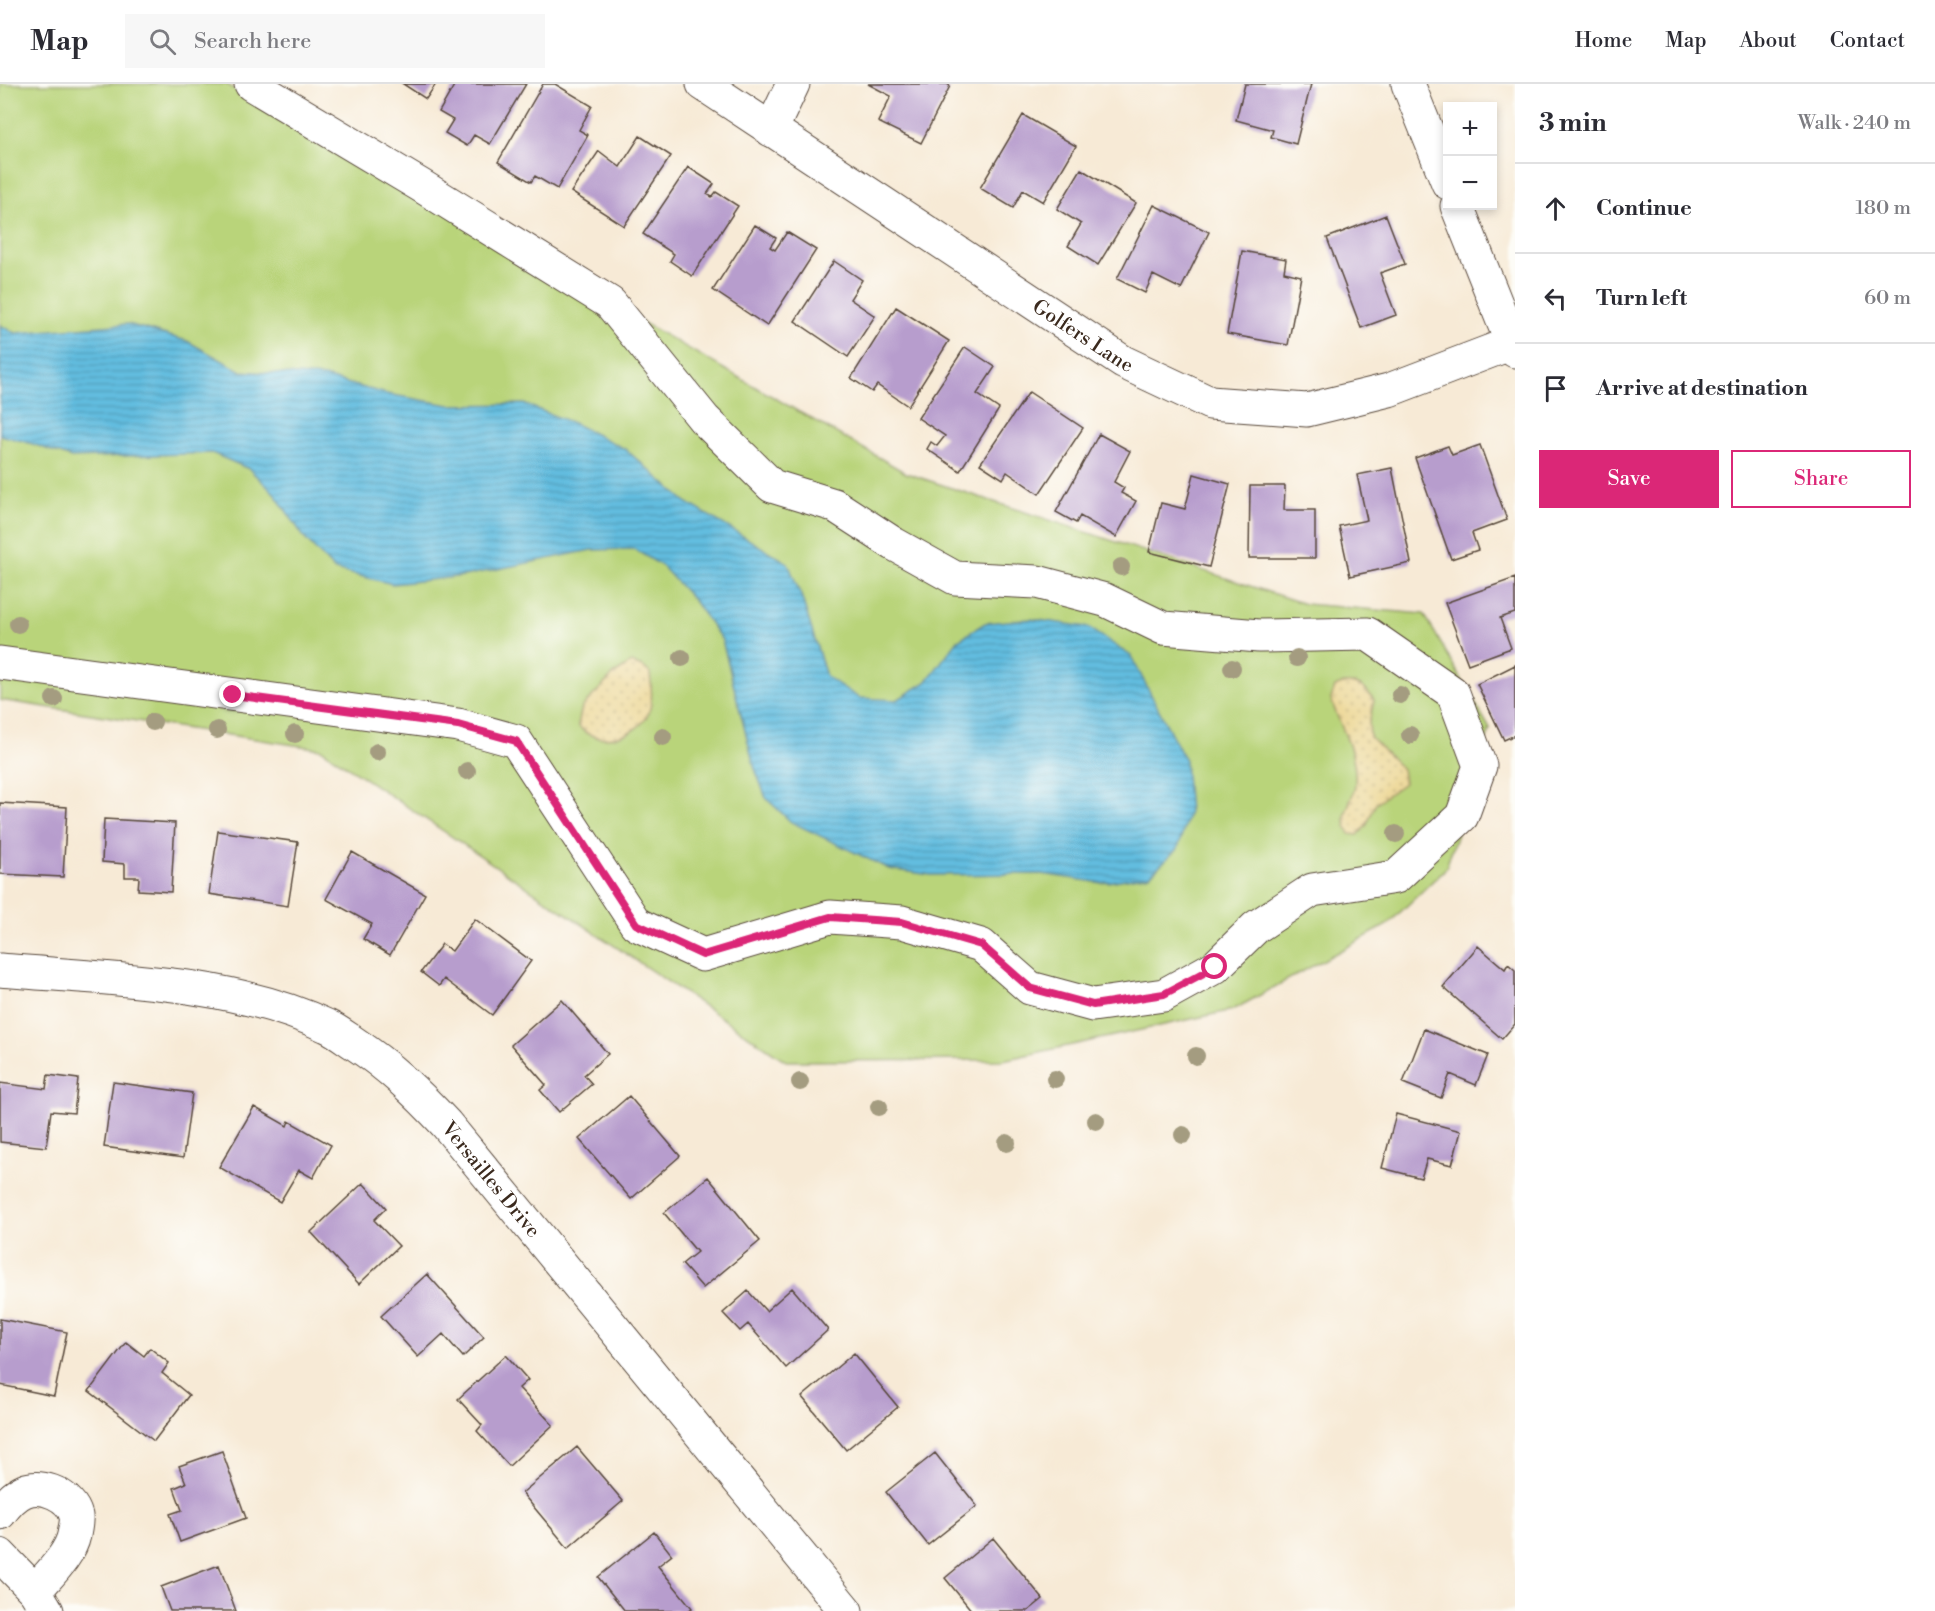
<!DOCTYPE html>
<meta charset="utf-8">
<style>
body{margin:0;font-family:"Libre Bodoni",serif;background:#f7f7f7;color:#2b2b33}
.controls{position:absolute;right:18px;top:18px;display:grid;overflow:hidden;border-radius:0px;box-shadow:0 3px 9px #0003}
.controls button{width:54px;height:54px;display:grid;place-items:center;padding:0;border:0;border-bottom:2px solid #e1e1e2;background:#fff;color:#2b2b33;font:30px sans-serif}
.stop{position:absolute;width:18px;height:18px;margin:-14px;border:4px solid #db2777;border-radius:50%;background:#fff}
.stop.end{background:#db2777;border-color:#fff;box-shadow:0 2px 6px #0008}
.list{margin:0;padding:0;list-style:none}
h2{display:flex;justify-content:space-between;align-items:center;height:78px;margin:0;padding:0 24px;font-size:26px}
h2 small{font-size:20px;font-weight:400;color:#7c7c81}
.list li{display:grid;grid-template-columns:39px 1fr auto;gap:18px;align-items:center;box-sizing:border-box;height:90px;padding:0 24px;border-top:2px solid #e1e1e2}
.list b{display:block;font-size:22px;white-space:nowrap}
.list em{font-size:20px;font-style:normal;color:#7c7c81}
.actions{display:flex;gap:12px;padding:18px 24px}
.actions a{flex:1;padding:14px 0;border:2px solid #db2777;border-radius:0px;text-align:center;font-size:21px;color:#db2777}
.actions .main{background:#db2777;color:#fff}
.icon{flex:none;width:33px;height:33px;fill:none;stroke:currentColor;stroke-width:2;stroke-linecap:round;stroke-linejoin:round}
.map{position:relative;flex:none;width:1515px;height:1527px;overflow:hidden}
header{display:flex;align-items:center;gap:36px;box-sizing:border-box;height:84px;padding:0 30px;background:#fff;border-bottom:2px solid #e1e1e2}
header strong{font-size:28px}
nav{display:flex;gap:33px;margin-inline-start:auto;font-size:21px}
.search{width:420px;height:54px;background:#f7f7f7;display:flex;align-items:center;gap:15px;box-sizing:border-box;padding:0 21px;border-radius:0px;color:#7c7c81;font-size:22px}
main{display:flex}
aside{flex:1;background:#fff}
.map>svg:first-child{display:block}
.grass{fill:#b9d47a;stroke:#7a7f4c;stroke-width:1.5}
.sand{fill:url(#sand-dots);stroke:#94825e;stroke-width:1.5}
.water{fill:url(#water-rules);stroke:#4e747f;stroke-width:1.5}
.building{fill:#b79dcd}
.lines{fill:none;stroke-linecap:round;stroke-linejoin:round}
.minor-casing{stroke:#57473a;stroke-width:35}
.minor{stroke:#fff;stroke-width:33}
.tree{fill:#a49c80}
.route{stroke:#db2777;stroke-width:8}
.labels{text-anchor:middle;stroke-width:4.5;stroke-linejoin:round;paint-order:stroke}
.street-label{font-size:20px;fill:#3b2a1e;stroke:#fdfcf7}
</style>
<header>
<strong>Map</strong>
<div class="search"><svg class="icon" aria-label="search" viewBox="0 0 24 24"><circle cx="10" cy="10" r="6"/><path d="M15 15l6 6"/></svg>Search here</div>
<nav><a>Home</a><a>Map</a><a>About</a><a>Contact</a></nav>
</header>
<main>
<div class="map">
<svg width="1515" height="1527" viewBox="0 0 1515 1527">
<defs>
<pattern id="sand-dots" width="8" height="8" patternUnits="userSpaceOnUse" patternTransform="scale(1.5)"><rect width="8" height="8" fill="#eeda9e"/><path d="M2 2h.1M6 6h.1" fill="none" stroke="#cdbb88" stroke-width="1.8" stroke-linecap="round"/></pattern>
<pattern id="water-rules" width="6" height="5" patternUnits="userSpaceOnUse" patternTransform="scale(1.5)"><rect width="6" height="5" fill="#62bde0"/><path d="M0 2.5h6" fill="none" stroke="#529ab5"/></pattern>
</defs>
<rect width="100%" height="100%" fill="#fdfcf7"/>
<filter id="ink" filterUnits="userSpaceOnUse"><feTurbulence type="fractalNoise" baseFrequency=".0167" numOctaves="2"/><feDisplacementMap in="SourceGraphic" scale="12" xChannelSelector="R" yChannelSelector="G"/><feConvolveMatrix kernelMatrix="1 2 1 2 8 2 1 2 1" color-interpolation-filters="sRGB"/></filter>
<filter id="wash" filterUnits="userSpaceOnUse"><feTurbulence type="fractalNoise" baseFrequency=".008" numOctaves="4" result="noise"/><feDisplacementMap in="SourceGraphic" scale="24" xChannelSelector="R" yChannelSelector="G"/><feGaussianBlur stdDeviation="1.35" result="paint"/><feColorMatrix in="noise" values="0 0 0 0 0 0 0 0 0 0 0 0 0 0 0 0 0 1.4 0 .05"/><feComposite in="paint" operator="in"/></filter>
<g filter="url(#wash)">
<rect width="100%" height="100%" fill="#f7ead6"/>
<path class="grass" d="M0,0H226L906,389L1305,520L1424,530L1490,645L1446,784L1387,841L1233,926L1003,976L786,977L321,665L0,616Z"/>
<path class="sand" d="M631,579L643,583L650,589C651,603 654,619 647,632C636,653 594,664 578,641L582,623L614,590Z
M1342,600C1360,599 1363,601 1374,616L1369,639L1370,653L1402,685L1404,699L1376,719L1366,742L1358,751L1350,750C1337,730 1353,720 1355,701C1358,668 1340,644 1331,615L1335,603Z"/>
<path class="water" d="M128,240L187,257L241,287L324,293L387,310L450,321L524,320L573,339L625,365L686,418L788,479L802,514L826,592L859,614L897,616L926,598L958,556L985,539L1031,535L1088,543L1131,572L1185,676L1189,728L1178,764L1150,791L1102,799L1042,790L931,791L889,785L791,738L766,714L754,682L722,556L695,518L662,482L634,465L591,466L464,492L393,500L335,486L306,456L274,409L249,385L212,369L71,374L33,360L0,351V241L15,249Z"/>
<g id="blocks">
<path class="building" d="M403,0H436L426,15Z
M455,0H526L490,60L474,51L467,62L445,49L453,36L439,28Z
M543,0H555L592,22L579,46L588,51L557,105L535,92L531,98L498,78Z
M868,0H947L950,2L921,59L878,38L891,12Z
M1245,0H1311L1296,60L1271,53L1273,46L1236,36Z
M1023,31L1076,62L1043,118L1023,106L1013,124L980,104Z
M640,52L671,72L624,142L571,108L599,67L620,83Z
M688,83L714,100L707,110L712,113L716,108L738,122L692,192L670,177L674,170L643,150Z
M1081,85L1136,119L1098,181L1068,162L1081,140L1057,125Z
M1154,121L1209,148L1181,205L1153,191L1145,209L1117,195Z
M1386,131L1405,180L1380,189L1396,231L1361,244L1327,154Z
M755,141L776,154L770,163L775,166L787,148L816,166L767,242L713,206Z
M1242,167L1286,175L1284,188L1301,192L1288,261L1227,250Z
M834,177L862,196L850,215L875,232L848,273L795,237Z
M896,223L949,257L908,322L877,301L872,308L851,294Z
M965,263L995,283L977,310L999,325L960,387L927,365L931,358L937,362L945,352L918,334Z
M1029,308L1083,344L1039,410L1007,388L1003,395L980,380Z
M1099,350L1130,367L1114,398L1124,404L1121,409L1136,417L1116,453L1080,432L1076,439L1056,428Z
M1480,361L1507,436L1472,449L1478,466L1451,475L1415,374L1448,362L1452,371Z
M1392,384L1411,479L1350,492L1339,442L1367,436L1357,391Z
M1194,390L1230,400L1209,483L1149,468L1161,419L1185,425Z
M1250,402H1285L1284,426H1315V474H1249Z
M1515,494V529L1500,534L1511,564L1468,580L1445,519Z
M1515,581V651L1504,656L1477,600Z
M0,719L67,723L63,793L0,790Z
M104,735L175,739L171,808L138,806L139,793H125V780L102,778Z
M218,747L298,758L288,822L209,810Z
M352,768L425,810L390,871L363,855L372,840L326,815Z
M475,835L531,877L492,931L444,895L439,902L421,888L442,860L452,867Z
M1478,862L1505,885L1508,880L1515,886V940L1502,955L1443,903Z
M562,916L608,970L584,991L592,1000L559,1028L540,1006L546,1001L511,961Z
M1424,945L1488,971L1476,1001L1450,990L1441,1014L1403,999Z
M48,991L78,995L74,1029L51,1027L46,1063L0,1058V999L46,1005Z
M113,998L192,1009L183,1074L104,1063Z
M629,1012L680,1072L631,1115L579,1055Z
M254,1023L287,1042L289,1037L331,1061L313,1094L299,1086L280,1118L219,1083Z
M1396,1030L1461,1047L1452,1081L1427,1075L1421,1094L1382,1084Z
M708,1093L760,1157L703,1204L682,1180L697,1168L664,1129Z
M363,1099L386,1124L374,1136L399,1162L359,1200L311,1148Z
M427,1190L484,1253L463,1273L443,1250L418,1273L381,1232Z
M792,1204L828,1246L786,1284L748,1240L740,1247L723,1229L748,1207L766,1227Z
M0,1235L67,1248L54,1312L0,1301Z
M126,1258L144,1272L150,1264L169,1279L162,1289L189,1311L154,1357L89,1307Z
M854,1269L898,1323L846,1366L802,1313Z
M506,1271L528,1296L519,1304L553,1341L509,1382L477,1347L482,1341L458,1315Z
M577,1363L623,1417L568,1464L522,1409Z
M222,1367L246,1434L180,1458L170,1430L182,1426L174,1404L186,1399L179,1382Z
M935,1369L977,1422L928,1461L886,1408Z
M654,1448L672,1471L658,1482L692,1524L688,1527H625L598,1493Z
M993,1454L1043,1515L1028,1527H972L945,1494Z
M219,1481L236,1527H170L161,1503Z"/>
</g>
</g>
<g filter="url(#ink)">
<use href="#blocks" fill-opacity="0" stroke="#57473a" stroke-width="1.5"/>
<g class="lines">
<defs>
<g id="minor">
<path id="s1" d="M703,0L1123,278L1210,319L1307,326L1389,306L1512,259"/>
<path d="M1408,0L1448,99"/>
<path d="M771,46L793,0"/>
<path d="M1457,122L1515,267"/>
<path d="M0,579L458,641L516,657L636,840L703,871L830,833L902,838L981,861L1030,904L1093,921L1164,911L1215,883L1256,843L1312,806L1396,793L1462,732L1480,682L1453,609L1368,550L1259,552L1163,544L1105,516L1037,498L955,494L894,460L834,421L772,402L704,335L610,219L420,101L251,0"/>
<path id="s2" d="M0,886C105,895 231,896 327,942C336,946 345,953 354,959C389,982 417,1009 446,1040L846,1527"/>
<path d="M0,1429C7,1420 13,1412 24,1407C43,1399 71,1412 76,1432C77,1437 75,1445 74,1451C70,1471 48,1491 35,1507"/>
<path d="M0,1471L35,1507L47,1527"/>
</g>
</defs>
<use href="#minor" class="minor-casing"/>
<use href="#minor" class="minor"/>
</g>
<g class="tree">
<circle cx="1121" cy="483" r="9"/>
<circle cx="18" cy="540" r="9"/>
<circle cx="682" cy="574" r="9"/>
<circle cx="1297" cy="574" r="9"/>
<circle cx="1232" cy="584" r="9"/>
<circle cx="1400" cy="611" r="9"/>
<circle cx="54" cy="615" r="9"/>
<circle cx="153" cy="638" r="9"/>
<circle cx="217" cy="646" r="9"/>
<circle cx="295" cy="650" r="9"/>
<circle cx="1410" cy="651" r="9"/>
<circle cx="663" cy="653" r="9"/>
<circle cx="377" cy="668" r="9"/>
<circle cx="467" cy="687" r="9"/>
<circle cx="1396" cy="750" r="9"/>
<circle cx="1196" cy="972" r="9"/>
<circle cx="1055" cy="995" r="9"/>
<circle cx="800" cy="998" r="9"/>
<circle cx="879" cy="1023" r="9"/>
<circle cx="1096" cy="1037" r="9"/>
<circle cx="1183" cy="1051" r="9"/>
<circle cx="1007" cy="1059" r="9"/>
</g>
</g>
<g class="lines" filter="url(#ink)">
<path class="route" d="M233,611L458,641L516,657L636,840L703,871L830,833L902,838L981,861L1030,904L1093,921L1164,910L1215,883"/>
</g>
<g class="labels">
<g class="street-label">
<text dy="7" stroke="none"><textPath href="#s1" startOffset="456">Golfers Lane</textPath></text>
<text dy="7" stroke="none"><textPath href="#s2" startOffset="560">Versailles Drive</textPath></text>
</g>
</g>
</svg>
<div class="controls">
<button>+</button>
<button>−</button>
</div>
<div class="stop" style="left:1215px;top:883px"></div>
<div class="stop end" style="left:233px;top:611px"></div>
</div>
<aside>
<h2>3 min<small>Walk · 240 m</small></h2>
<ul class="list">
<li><svg class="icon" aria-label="ahead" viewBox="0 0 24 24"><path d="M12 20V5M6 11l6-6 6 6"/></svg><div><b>Continue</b></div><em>180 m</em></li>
<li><svg class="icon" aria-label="left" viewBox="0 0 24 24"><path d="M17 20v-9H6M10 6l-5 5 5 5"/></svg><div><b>Turn left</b></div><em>60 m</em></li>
<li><svg class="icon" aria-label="arrive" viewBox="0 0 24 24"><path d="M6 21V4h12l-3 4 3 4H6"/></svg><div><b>Arrive at destination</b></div></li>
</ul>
<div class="actions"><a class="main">Save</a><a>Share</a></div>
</aside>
</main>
